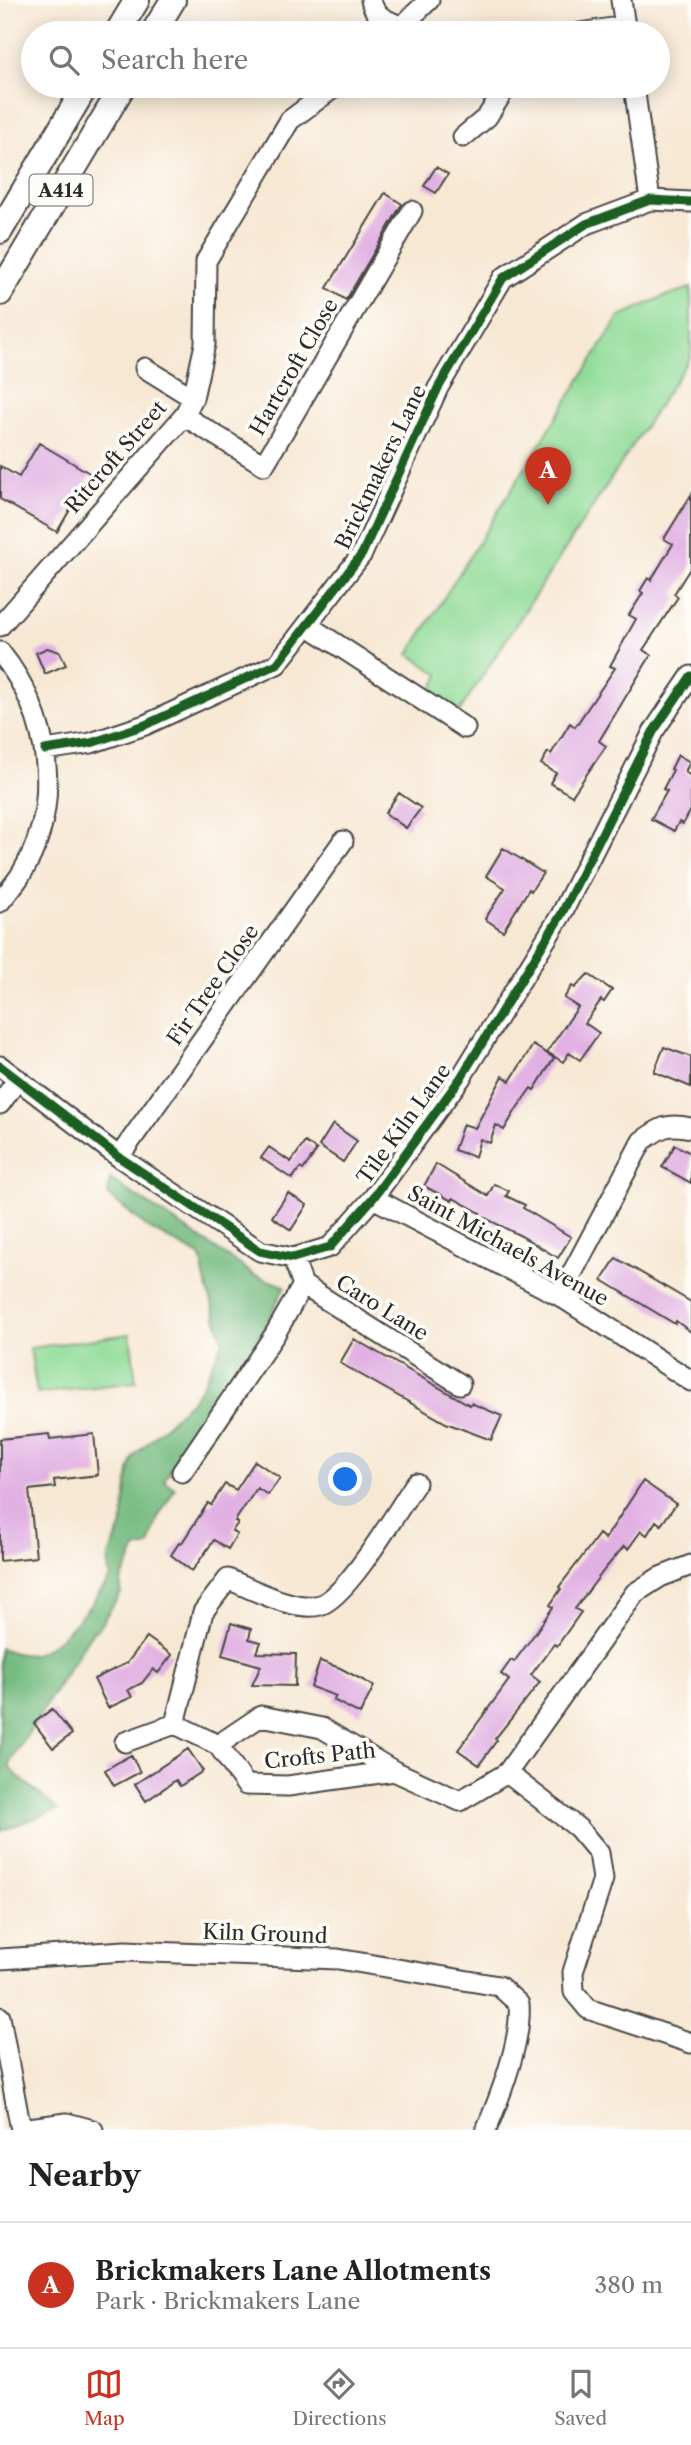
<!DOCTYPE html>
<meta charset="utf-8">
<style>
body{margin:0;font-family:"Libre Caslon Text",serif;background:#f6f6f6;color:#222}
.you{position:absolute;left:346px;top:1480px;width:24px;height:24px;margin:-18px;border:5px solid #fff;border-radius:50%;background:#1a73e8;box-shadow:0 0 0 10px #1a73e833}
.badge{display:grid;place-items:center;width:46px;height:46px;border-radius:50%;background:#c8321e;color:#fff;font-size:23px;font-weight:700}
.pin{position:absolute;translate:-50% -58px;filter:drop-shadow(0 2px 4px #0008)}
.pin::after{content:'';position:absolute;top:37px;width:24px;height:21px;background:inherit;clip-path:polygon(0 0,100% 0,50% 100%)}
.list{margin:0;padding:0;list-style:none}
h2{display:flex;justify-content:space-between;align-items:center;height:91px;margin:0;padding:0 28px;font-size:30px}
h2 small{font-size:23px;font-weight:400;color:#767676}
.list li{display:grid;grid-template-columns:46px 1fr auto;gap:21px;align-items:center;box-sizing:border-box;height:126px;padding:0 28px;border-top:2px solid #e0e0e0}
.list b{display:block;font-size:26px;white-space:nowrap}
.list p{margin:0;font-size:23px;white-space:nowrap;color:#767676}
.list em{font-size:23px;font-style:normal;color:#767676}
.icon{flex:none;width:38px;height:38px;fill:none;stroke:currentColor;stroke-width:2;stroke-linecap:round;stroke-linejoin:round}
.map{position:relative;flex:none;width:691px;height:2130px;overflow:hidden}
.search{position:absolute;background:#fff;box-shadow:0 4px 18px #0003;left:21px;right:21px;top:21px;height:77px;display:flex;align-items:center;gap:18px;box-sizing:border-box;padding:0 24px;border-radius:38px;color:#767676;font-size:26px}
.sheet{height:217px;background:#fff}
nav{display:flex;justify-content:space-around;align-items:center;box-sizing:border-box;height:98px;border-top:2px solid #e0e0e0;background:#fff;font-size:19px;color:#767676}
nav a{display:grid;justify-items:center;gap:4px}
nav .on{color:#c8321e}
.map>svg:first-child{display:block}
.green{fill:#90db98;stroke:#5e8362;stroke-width:2}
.forest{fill:#74bb80;stroke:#507356;stroke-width:2}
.building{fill:#e1b1e3}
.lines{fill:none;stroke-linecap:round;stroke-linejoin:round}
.minor-casing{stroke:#4a4744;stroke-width:23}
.major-casing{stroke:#4a4744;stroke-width:28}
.minor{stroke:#fff;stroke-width:19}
.major{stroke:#fff;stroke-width:24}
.cycleway-casing{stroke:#fdfcf7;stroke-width:13}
.cycleway{stroke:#1b5e20;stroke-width:9}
.labels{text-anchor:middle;stroke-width:7;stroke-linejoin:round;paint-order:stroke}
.shield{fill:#fdfcf7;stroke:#6a6a68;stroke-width:2}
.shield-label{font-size:19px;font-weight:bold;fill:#2b2b2b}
.street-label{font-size:21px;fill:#2b2b2b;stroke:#fdfcf7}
</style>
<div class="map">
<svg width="691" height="2130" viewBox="0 0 691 2130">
<rect width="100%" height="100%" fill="#fdfcf7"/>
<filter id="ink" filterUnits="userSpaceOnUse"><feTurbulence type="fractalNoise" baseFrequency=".0143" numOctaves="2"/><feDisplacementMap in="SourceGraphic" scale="14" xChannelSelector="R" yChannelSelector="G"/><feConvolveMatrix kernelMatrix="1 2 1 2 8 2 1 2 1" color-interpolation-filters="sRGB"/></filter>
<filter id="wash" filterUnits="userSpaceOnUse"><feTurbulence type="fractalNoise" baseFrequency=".00686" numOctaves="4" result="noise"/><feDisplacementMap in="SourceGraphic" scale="28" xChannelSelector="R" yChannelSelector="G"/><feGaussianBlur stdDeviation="1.57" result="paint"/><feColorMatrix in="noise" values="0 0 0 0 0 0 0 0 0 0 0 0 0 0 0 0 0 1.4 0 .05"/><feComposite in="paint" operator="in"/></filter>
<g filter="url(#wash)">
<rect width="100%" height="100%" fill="#f7e8d4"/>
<path class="green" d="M691,288V356L457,715L429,697L439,675L409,654L619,317L662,297Z
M130,1334L136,1382L37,1394L30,1348Z"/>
<path class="forest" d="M110,1179L242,1266L253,1275L285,1286L263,1331L164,1480L175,1489L158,1517L149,1546L136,1549L121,1581V1593L97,1630L93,1631L87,1640L9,1764L12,1771L58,1810L0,1831V1648C10,1652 22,1656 33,1654C59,1649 97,1598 111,1576L108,1570L109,1556L122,1525L129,1471L134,1456L193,1399L202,1386L223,1341L203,1273V1263L200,1256L148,1228L108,1195Z"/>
<g id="blocks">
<path class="building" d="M436,167L448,174L436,193L424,186Z
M385,193L402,204L346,300L327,288Z
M39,443L91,474L57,532L0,499V466L19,477Z
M691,495V567L674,594L678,597L643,650L651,655L599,741L606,746L572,796L550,783L556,773L541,764L548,752L551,754L570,723L575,727L615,668L610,666L636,619L629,615L643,593L640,591L648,578L651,580L673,544L664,539Z
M47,648L60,652L66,665L45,674L36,653Z
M678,755L690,762L685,772L691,776V810L683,824L679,822L674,831L651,819L667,791L663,789L673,770L671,769Z
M399,793L421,808L406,828L385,813Z
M503,848L543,873L531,891L529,889L503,931L485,919L505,888L486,876Z
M588,974L612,990L604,1002L601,1000L585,1023L599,1033L580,1060L569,1053L563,1062L547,1052L578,1007L564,998L572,986L575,988Z
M533,1045L554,1058L534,1090L531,1088L517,1108L504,1130L496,1125L490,1143L480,1139L475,1157L454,1150L463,1124L475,1128L503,1076L510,1081Z
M664,1047L691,1057V1087L654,1072Z
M333,1124L357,1141L343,1162L319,1146Z
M305,1142L317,1150L303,1170L300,1168L292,1179L261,1158L269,1147L291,1162Z
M675,1145L691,1153V1183L662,1167Z
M436,1164L488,1196L494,1184L509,1191L506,1196L525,1205L523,1208L571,1237L558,1258L521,1236L479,1215L480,1213L453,1198L452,1201L424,1186Z
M288,1193L307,1205L291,1230L272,1217Z
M616,1258L691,1302V1332L676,1321L675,1324L602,1280Z
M354,1339L470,1405L471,1403L502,1416L491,1440L446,1423L340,1363Z
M49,1434L50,1439L94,1434L98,1475L54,1480L55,1487L29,1490L36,1557L0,1561V1439Z
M255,1461L280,1478L268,1495L257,1488L235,1521L238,1523L232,1531L237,1534L228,1549L214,1540L192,1571L171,1555L179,1543L181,1544L208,1503L211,1505L225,1484L236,1490Z
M643,1481L676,1504L661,1525L656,1521L647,1535L641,1531L628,1549L624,1546L604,1570L575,1609L581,1612L557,1646L554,1644L531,1675L540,1682L495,1739L497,1740L479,1765L458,1750L509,1680L501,1674L511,1660L514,1662L536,1632L553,1607L550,1605L561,1589L559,1587L585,1553L599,1534L605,1539Z
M231,1623L251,1629L249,1639L261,1642L257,1653L296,1654L295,1686L252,1685L261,1666L222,1655Z
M147,1637L172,1655L158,1673L153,1669L142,1683L128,1690L132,1697L108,1708L94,1679L127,1663Z
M320,1661L340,1668L374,1686L360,1714L333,1700L336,1696L311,1687Z
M52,1709L72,1734L53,1748L34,1723Z
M188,1749L203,1771L180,1786L176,1780L146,1801L135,1784Z
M131,1755L140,1772L114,1786L105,1770Z"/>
</g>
</g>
<g filter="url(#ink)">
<use href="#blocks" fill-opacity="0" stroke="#4a4744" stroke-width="2"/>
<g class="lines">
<defs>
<path id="minor" d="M371,0C374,17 387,20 402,27
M621,0L626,33
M395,33L429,0
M580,33L625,26
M634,86L650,200
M463,137L487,117L507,86
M145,368L193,398
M184,416L264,465L412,211
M307,625L465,728
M0,626L184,416L193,398L205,344L206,261L290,120L336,86
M0,652C51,715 64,806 20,876C14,885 7,893 0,902
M45,750L91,743L145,725L277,664L362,554L438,388L503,278L586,224L650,200L691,202
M0,1066L119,1157L260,1251L293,1258L330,1247L373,1198L460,1079L561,915L653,732L691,676
M0,1104L18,1079
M119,1157L343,841
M373,1198L560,1296L691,1381
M293,1258L303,1285L460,1384
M560,1296L642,1141C661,1127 667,1123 691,1128
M182,1472L275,1334L303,1285
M125,1742L175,1724
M218,1745L175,1724L203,1612L228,1579C252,1589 295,1612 320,1605C348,1596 398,1509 416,1483
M394,1771L288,1786L246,1785L218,1745L261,1716L322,1728L394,1771L460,1801L507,1773L635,1593L660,1577L691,1565
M507,1773L578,1828L599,1853L603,1879L573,1972L574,1992L588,2009L691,2043
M0,1959L125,1951L338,1959L499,1986L519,2004C522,2039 500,2097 486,2130
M0,2017L21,2130
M21,2129L67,2123L93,2130"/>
<path id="major" d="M117,33L137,0
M153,33L173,0
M0,231L86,86
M0,293L123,86"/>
</defs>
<use href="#minor" class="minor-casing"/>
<use href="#major" class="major-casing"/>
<use href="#minor" class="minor"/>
<use href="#major" class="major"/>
<defs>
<path id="cycleway" d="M45,750L91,743L145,725L277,664L362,554L438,388L503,278L586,224L650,200L691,202
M0,1066L119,1157L260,1251L293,1258L330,1247L373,1198L460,1079L561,915L653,732L691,676"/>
</defs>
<use href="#cycleway" class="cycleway-casing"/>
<use href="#cycleway" class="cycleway"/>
</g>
</g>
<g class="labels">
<rect class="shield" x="29.5" y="174.5" width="63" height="31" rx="5"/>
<g class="shield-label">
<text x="61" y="197">A414</text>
</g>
<g class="street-label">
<text transform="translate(294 367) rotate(-60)" y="7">Hartcroft Close</text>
<text transform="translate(116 457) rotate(-49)" y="7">Ritcroft Street</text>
<text transform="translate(381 467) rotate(-64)" y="7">Brickmakers Lane</text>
<text transform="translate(213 985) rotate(-55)" y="7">Fir Tree Close</text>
<text transform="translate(404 1124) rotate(-54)" y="7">Tile Kiln Lane</text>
<text transform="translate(508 1246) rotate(29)" y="7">Saint Michaels Avenue</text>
<text transform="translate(382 1308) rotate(32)" y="7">Caro Lane</text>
<text transform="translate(320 1756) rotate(-6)" y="7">Crofts Path</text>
<text transform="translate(265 1934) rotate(2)" y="7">Kiln Ground</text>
</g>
</g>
</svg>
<div class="you"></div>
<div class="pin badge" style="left:548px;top:505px">A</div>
<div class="search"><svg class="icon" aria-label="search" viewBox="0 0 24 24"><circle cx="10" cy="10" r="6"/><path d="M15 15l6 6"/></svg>Search here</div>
</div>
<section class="sheet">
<h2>Nearby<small></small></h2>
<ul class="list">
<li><span class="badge">A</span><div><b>Brickmakers Lane Allotments</b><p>Park · Brickmakers Lane</p></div><em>380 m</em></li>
</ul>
</section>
<nav>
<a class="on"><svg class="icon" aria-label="map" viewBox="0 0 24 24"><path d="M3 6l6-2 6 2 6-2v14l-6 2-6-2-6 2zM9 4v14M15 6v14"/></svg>Map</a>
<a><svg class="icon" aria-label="directions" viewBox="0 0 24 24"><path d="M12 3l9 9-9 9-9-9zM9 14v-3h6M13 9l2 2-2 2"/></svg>Directions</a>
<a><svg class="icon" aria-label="saved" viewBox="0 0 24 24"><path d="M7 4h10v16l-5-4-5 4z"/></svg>Saved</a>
</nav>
